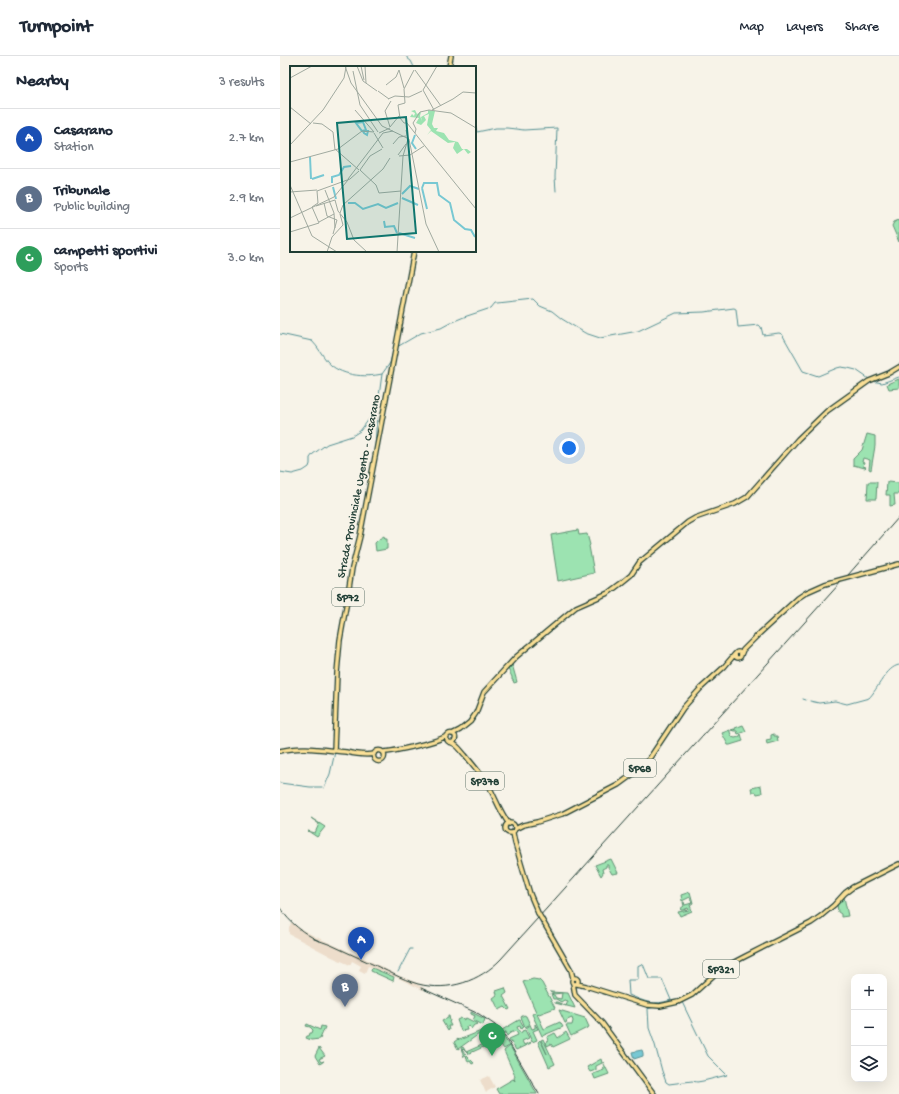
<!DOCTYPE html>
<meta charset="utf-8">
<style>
body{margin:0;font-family:"Gochi Hand",sans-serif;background:#f6f6f7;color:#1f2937}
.controls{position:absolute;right:12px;bottom:12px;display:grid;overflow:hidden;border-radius:8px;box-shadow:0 4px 16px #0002}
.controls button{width:36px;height:36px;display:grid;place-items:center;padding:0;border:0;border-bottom:1px solid #e0e1e3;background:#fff;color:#1f2937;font:20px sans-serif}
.you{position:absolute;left:289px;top:392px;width:14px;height:14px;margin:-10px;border:3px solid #fff;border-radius:50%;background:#1a73e8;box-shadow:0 0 0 6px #1a73e833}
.badge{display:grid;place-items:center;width:26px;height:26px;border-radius:50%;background:#7c3aed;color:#fff;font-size:13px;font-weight:700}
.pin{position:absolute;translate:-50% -33px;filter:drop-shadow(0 1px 2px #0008)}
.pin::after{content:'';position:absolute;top:21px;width:14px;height:12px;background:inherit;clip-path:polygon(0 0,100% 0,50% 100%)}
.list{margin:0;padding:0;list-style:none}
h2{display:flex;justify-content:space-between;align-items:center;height:52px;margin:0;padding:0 16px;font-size:17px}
h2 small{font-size:13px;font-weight:400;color:#747a83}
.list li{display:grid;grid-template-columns:26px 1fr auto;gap:12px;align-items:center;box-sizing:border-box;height:60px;padding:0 16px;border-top:1px solid #e0e1e3}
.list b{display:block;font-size:15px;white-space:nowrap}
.list p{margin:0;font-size:13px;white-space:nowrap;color:#747a83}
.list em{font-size:13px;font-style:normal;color:#747a83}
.icon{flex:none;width:22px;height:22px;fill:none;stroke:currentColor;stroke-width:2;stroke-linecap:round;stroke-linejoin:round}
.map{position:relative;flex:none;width:619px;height:1038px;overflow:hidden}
header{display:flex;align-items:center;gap:24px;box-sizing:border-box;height:56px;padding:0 20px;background:#fff;border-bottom:1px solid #e0e1e3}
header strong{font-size:19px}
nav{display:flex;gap:22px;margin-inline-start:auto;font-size:14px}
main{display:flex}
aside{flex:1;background:#fff}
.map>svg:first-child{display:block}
.built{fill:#edddcb}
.green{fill:#9ce3b1;stroke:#5e9072}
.water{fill:#78c8d3;stroke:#549093}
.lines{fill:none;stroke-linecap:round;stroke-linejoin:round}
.stream{stroke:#549093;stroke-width:1}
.major-casing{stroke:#1f3d34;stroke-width:6}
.major{stroke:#fadf96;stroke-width:3.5}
.rail{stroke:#1f3d34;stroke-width:1}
.major-bridge-casing{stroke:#1f3d34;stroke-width:6;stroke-linecap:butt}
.major-bridge{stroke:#fadf96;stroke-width:3.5}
.labels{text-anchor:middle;stroke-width:3.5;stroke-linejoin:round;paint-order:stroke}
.shield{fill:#f7f3e8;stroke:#60746a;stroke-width:1}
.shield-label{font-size:11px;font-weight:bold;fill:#1f3d34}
.street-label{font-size:12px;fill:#1f3d34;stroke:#f7f3e8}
.inset-river{fill:none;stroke:#78c8d3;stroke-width:2}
.inset-road{fill:none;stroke:#a1aaa0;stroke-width:1}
.view{fill:#0f766e;fill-opacity:0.15;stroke:#0f766e;stroke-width:2}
.inset-edge{fill:none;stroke:#1f3d34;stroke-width:2}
</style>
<header>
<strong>Turnpoint</strong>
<nav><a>Map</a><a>Layers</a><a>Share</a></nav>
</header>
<main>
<aside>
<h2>Nearby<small>3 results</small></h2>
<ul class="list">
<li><span class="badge" style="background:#1a4fb4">A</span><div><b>Casarano</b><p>Station</p></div><em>2.7 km</em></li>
<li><span class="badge" style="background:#5c6f8a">B</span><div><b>Tribunale</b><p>Public building</p></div><em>2.9 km</em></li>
<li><span class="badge" style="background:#2e9e5b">C</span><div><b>campetti sportivi</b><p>Sports</p></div><em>3.0 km</em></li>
</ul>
</aside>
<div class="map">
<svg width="619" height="1038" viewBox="0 0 619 1038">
<rect width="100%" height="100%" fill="#f7f3e8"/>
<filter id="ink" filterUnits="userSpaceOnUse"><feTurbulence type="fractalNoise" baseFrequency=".025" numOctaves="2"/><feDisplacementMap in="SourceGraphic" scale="8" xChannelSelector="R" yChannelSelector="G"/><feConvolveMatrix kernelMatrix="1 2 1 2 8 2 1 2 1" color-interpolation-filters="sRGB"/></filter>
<g filter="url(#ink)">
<path class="built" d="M12,866L19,872L34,880L90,905L117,919L137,927L145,929V930L135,928L144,932L143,934L116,921L88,910L85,917L79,914L81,910L72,905L70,909L52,901L9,878V871Z
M209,1020L215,1031L208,1035L206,1037L200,1024Z"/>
<path class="green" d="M619,164V186L612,170L614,166Z
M619,323V332L609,333L607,328Z
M587,378L595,380V390L591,414L589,413L590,404L583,402L582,406L584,407L583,410L586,411L585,412L573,409V403L582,394Z
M588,426H597L596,443H587Z
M607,426L619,427V438H614L615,449L610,450V439H606Z
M298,474L299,479L307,478L310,489L309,490L314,517L278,525L271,479Z
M104,480L105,483H107V493L96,495L95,487L99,483Z
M232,608L237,626L234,627L233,624H232V621L228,613Z
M463,669L466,675L458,678L457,675H454L451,674L454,673L455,674V672Z
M450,674V676L452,681L455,682L459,681L461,678L463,685L450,689H448L442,677Z
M494,678V680H497L498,685L487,688L486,684L491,683V679Z
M481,730L482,737L477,738L476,736H472L471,732Z
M31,762L45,771L37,781L28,775L35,777L39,768Z
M331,803L338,817L332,818L328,811V809H326V811L322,813L323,817L321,820L315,809Z
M410,836L413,847L410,849L412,855L400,860L398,856L409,854L408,852L403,854H401L400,853L404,850L403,846H404L405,849L412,847L410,841L402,845L401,839Z
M564,841L568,860L561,861V858L558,856L557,848Z
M92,912L114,921L113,925L91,915Z
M253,923L259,924L262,927L275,952L259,958L258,957L257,958L264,973L280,966L283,971L262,980L252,958L256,956L243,926Z
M225,932L227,937L223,940L230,953L228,954L225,951L219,954L213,942L217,939L216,935Z
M270,936L288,937L295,952L275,947V946H277L286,950L288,945L284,944L281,946L276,943H273L271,938L274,939L276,942L281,943L282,937L274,938Z
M279,954L305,962L309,971L291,980L286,969H292L293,965L292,962L287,964L286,967H285Z
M191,956L205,963L203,969L193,964L195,960L191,958Z
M244,959L246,960L252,973L255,972V968L258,973L253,975L257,984L252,986L246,972L249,970V969L245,971L241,961Z
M168,960H169L170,965L169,966L171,970H168L169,974L168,975L162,965L168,962Z
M181,962L183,964L186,962L198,968L194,969L191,973L188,970L186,971L187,974L181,975L177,964Z
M240,964L244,971L241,973L240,970L237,971L240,977L242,976V975L245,974L249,982L242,985L244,989L250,986L251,987L236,994L229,983L238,979L236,975L230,977L227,980L226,976H225V978L222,974L239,964Z
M27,968L40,974L41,970L45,971L40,983L31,984L26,982L27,980H29L30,977H32L33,974L30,971L26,970Z
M214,969L224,981L229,990L224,993L210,974Z
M206,973L178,993L174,986L178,983L179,984Z
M207,974L215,985L210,988L188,998L183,993L182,994L185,998L194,1007L192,1008L190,1005L188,1006L186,1000L184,1001L181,992L183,991L186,996L213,984L212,981L208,983L203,977Z
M286,976L290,983L273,991L271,988L267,990L266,986L268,985L267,981L275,977L278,982Z
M263,983L275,1008L269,1011L258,986L260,984L267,998L261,984Z
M230,990L257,1038H219L216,1033L233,1023L235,1025L234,1022L235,1020L224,995Z
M39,992L45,1000L39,1003L41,1006L44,1005L40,1008L35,1000Z
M321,1003L322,1007L316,1010V1014L310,1016L307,1011Z
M323,1006L329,1018L315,1023L313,1018L324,1014Z"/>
<path class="water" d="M362,994L363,997V1000L354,1003L352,996Z"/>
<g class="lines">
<path class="stream" d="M127,0V2L131,5L134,11
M195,69L197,76L216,72H227L244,74L277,72L275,121L276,135
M0,278L32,285C38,291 42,299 47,305C59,320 85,322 102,318
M117,291L141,277L161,272L172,266L184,261L211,252L215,247H217L253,243L260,250L272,255L282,263L305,277L320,282L358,275L396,257L424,256L454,252L456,253L458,271L479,269L481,271L483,279L499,277L502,278L523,315L538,320L557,312L561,311L568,312L576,314L589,323
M592,325L602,327L619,321
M0,416L12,418L23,415L29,411L30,408V402L33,398L47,388L72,380L80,375L93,358L96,356
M88,431L95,393L97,355L102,318L110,307L114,292
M523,643L526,644
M530,645L539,647L555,645L567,648L589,642C598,633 606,611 619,609
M56,691L57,666
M0,727L30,731H42
M44,732L50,718L55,696
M363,908L369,923H382L391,944C373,950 366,946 349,939L348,924H358V910Z
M118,916L130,893H132
M402,946L428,1000L447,1019L423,1025L417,1026L412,1025L389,1028L386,1026L382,1015L375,989L369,972L368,953Z"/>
<defs>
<path id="major" d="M169,11L171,0
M360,506L408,466L415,462L455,448L467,441L518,383L547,355L589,325L609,317L619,311
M455 599a3 3 0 1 1 6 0a3 3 0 1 1-6 0Z
M461,599L463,594L480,577L518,542L527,536L545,528L619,508
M166.5 682a4.5 4.5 0 1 1 9 0a4.5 4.5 0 1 1-9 0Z
M172,678L180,674L190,666L196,657L204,636L236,601L296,551L328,537L340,528L351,519L361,504
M172,687C178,689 181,695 185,699C194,710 203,720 210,732C216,744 221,757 229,768
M93.5 700a5.5 5.5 0 1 1 11 0a5.5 5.5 0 1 1-11 0Z
M0,695C22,689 44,694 66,696C75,698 85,700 94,698
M54,695L57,617L60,584L67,545L72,512L80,480L134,195
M103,696C113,696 161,685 168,679
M225 772a5 5 0 1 1 10 0a5 5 0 1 1-10 0Z
M235,773L243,769L257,766L282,758L338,729L360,713L369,703L403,652L421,632L444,611L455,598
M233,777L235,787L250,838L258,857
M261,862L291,914L293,922
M292 925a3 3 0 1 1 6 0a3 3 0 1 1-6 0Z
M293,927L295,939L322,967L374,1038
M297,928L306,930L367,949L380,950L398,946L412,939L435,918L443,912L464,901L531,867L541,860L554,849L565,837L573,831L619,808"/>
</defs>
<use href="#major" class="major-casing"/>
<use href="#major" class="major"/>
<path class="rail" d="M568,519L619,461
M0,852C10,867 23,877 39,885
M34,883C40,885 46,887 51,889C64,895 77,901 90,907C106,914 121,923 138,928C169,936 200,925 221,903L561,526
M141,932L199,958L215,969L225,980L259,1038"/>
<defs>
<path id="major-bridge" d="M258,857L261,862"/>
</defs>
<use href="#major-bridge" class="major-bridge-casing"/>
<use href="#major-bridge" class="major-bridge"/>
</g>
</g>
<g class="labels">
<g class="shield">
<rect x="52" y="532" width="32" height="18" rx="3"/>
<rect x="344" y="703" width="32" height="18" rx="3"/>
<rect x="186" y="716" width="38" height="18" rx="3"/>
<rect x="423" y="904" width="36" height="18" rx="3"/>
</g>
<g class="shield-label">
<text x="68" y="545">SP72</text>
<text x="360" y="716">SP68</text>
<text x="205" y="729">SP378</text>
<text x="441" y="917">SP321</text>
</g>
<g class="street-label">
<text transform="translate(78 430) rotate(-79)" y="4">Strada Provinciale Ugento - Casarano</text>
</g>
</g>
<g transform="translate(10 10)">
<rect width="186" height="186" fill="#f7f3e8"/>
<path d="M125,44L127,48L131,46L130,50L132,55L131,51L138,47V44L145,45L142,58L144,62H148L146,65L154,67L159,74L168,76L172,83H177L181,86L178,88L174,83L167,88L163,82L165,76L158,77L141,65L137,69L141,64L137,59L139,48L134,50L136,54L131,59L126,57L129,52L120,51L122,48L124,50L125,47L121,45Z" fill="#9ce3b1"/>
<path class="inset-river" d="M73,56L76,64L72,65L66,57ZM73,65H78L77,69L74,67ZM125,69L122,77L126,83M20,91L21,113M22,113L34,109M42,117V111L49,109L54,101L61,100M43,121L46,133M132,122L134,117H147L149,129L160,137L164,154L175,163L181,164L185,171M132,122L137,143M112,128L120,120L129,123M112,132L128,139M58,137H65L73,143L88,138L96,142L108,137M94,155L95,161L104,160L107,167M109,167L125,172"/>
<path class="inset-road" d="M55,0L61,17L92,60L119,73L136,158L149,186M67,0L73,15L87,25M71,0L74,14M75,0L76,17M109,4L114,22M125,4L151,40M63,5L70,39L88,66M0,12L22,0M96,19L106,11L109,4M114,23L124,4M133,24L147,0M133,24L144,44M88,25L99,33M98,33L105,30L119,31L132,25M163,33L173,26L186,27M108,39L115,37L114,23M108,39L110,52L114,57H117M0,41L21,58M65,44L84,66M142,44L163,33M23,57L32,58L43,66L45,84M117,57L135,80M100,61L95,45L101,35M100,61L109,50M84,67L93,82M89,67L100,62M125,67L126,63L123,57L130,46L139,44L161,47L186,62M103,78L109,71L116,70M0,79L33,44L54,12L56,1M135,80L186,143M45,83L69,104M108,89L116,78M109,90L120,89L134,80M113,90L118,73L116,64M0,96L48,83L72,65L84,66M70,104L86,119L89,127L111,125M70,104L80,90L92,83M58,113L93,67L103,65M0,119L22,170L47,186M35,124L44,147L45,162M27,125L60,113L69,105M0,126L27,124M34,137L37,150M26,140L45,134L48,145L57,156L64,174L77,186M50,147L53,139L93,103L100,92M37,150L47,154L43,168M0,152L44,131L58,114M29,156L44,148M0,166L29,157L22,141L28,137L27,125M37,186L42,171L53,159L50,148M107,186L113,90"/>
<path class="view" d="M116,51L126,167L57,173L47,57Z"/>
<rect width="186" height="186" class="inset-edge"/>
</g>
</svg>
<div class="controls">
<button>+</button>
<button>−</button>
<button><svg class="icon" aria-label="layers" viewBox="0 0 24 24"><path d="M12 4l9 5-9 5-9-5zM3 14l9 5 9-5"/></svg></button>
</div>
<div class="you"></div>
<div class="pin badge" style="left:81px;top:904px;background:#1a4fb4">A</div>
<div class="pin badge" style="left:65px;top:951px;background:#5c6f8a">B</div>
<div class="pin badge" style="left:212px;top:1000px;background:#2e9e5b">C</div>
</div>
</main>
